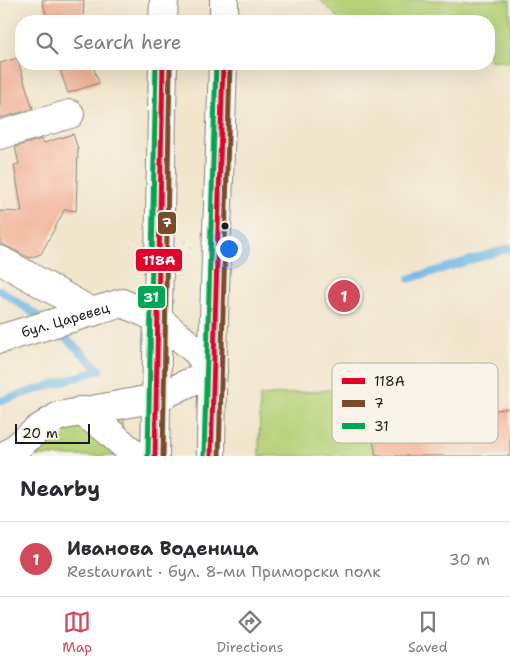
<!DOCTYPE html>
<meta charset="utf-8">
<style>
body{margin:0;font-family:"Shantell Sans",sans-serif;background:#f2f2f3;color:#2b2b33}
.scale{position:absolute;left:15px;bottom:12px;width:75px;box-sizing:border-box;padding-left:5px;border:2px solid #1c1c1c;border-top:0;font-size:14px;line-height:18px;white-space:nowrap;color:#1c1c1c;-webkit-text-stroke:4px #f7f3e8;paint-order:stroke}
.you{position:absolute;left:228px;top:248px;width:18px;height:18px;margin:-12px;border:4px solid #fff;border-radius:50%;background:#1a73e8;box-shadow:0 0 0 8px #1a73e833}
.badge{display:grid;place-items:center;width:32px;height:32px;border-radius:50%;background:#d1495b;color:#fff;font-size:16px;font-weight:700}
.pin{position:absolute;translate:-50% -50%;border:2px solid #fff;box-shadow:0 1px 5px #0006}
.list{margin:0;padding:0;list-style:none}
h2{display:flex;justify-content:space-between;align-items:center;height:65px;margin:0;padding:0 20px;font-size:21px}
h2 small{font-size:16px;font-weight:400;color:#7c7c81}
.list li{display:grid;grid-template-columns:32px 1fr auto;gap:15px;align-items:center;box-sizing:border-box;height:75px;padding:0 20px;border-top:1px solid #e1e1e2}
.list b{display:block;font-size:19px;white-space:nowrap}
.list p{margin:0;font-size:16px;white-space:nowrap;color:#7c7c81}
.list em{font-size:16px;font-style:normal;color:#7c7c81}
.icon{flex:none;width:28px;height:28px;fill:none;stroke:currentColor;stroke-width:2;stroke-linecap:round;stroke-linejoin:round}
.map{position:relative;flex:none;width:510px;height:456px;overflow:hidden}
.search{position:absolute;background:#fff;box-shadow:0 5px 20px #0002;left:15px;right:15px;top:15px;height:55px;display:flex;align-items:center;gap:12px;box-sizing:border-box;padding:0 18px;border-radius:20px;color:#7c7c81;font-size:19px}
.sheet{height:140px;background:#fff}
nav{display:flex;justify-content:space-around;align-items:center;box-sizing:border-box;height:70px;border-top:1px solid #e1e1e2;background:#fff;font-size:14px;color:#7c7c81}
nav a{display:grid;justify-items:center;gap:2px}
nav .on{color:#d1495b}
.map>svg:first-child{display:block}
.green{fill:#b6d279;stroke:#69774a}
.lines{fill:none;stroke-linecap:round;stroke-linejoin:round}
.stream{stroke:#6db6e5;stroke-width:8}
.building{fill:#f2af93}
.street-casing{stroke:#868074;stroke-width:30}
.primary-casing{stroke:#868074;stroke-width:30}
.street{stroke:#fff;stroke-width:28}
.primary{stroke:#fff;stroke-width:28}
.bus-1-casing{stroke:#f7f3e8;stroke-width:9}
.bus-2-casing{stroke:#f7f3e8;stroke-width:9}
.bus-3-casing{stroke:#f7f3e8;stroke-width:9}
.bus-1{stroke:#e4002b;stroke-width:5}
.bus-2{stroke:#7a4b2a;stroke-width:5}
.bus-3{stroke:#00a651;stroke-width:5}
.bus-dot{fill:#1c1c1c;stroke:#f7f3e8;stroke-width:2}
.labels{text-anchor:middle;stroke-width:5;stroke-linejoin:round;paint-order:stroke}
.street-label{font-size:14px;fill:#1c1c1c;stroke:#f7f3e8}
.key{fill:#f7f3e8;stroke:#b5b2ab;stroke-width:1}
.key-label{font-size:14px;fill:#1c1c1c}
.line-badge{stroke:#f7f3e8;stroke-width:2}
.badge-label{font-size:14px;text-anchor:middle;font-weight:bold;fill:#fff}
</style>
<div class="map">
<svg width="510" height="456" viewBox="0 0 510 456">
<rect width="100%" height="100%" fill="#f7f3e8"/>
<filter id="ink" filterUnits="userSpaceOnUse"><feTurbulence type="fractalNoise" baseFrequency=".02" numOctaves="2"/><feDisplacementMap in="SourceGraphic" scale="10" xChannelSelector="R" yChannelSelector="G"/><feConvolveMatrix kernelMatrix="1 2 1 2 8 2 1 2 1" color-interpolation-filters="sRGB"/></filter>
<filter id="wash" filterUnits="userSpaceOnUse"><feTurbulence type="fractalNoise" baseFrequency=".0096" numOctaves="4" result="noise"/><feDisplacementMap in="SourceGraphic" scale="20" xChannelSelector="R" yChannelSelector="G"/><feGaussianBlur stdDeviation="1.12" result="paint"/><feColorMatrix in="noise" values="0 0 0 0 0 0 0 0 0 0 0 0 0 0 0 0 0 1.4 0 .05"/><feComposite in="paint" operator="in"/></filter>
<g filter="url(#wash)">
<rect width="100%" height="100%" fill="#f1e5cb"/>
<path class="green" d="M320,0H510V62L489,60V21H341Z
M340,389L371,430L376,456H259L260,396Z
M124,403L119,456H10L12,451Z"/>
<g class="lines">
<path class="stream" d="M409,279L510,248
M0,290L44,320
M0,401L100,370L55,328"/>
</g>
<g id="blocks">
<path class="building" d="M42,0H84L83,21H48Z
M17,58L33,109L0,118V63Z
M58,64H92L99,83L68,93Z
M73,134L78,149L76,211L65,209L41,254L30,258L0,243V211L22,212L14,165L19,164L15,147L42,139L44,143Z
M510,408V456H376L371,430Z"/>
</g>
</g>
<g filter="url(#ink)">
<use href="#blocks" fill-opacity="0" stroke="#868074" stroke-width="1"/>
<g class="lines">
<defs>
<g id="street">
<path d="M0,135L70,114"/>
<path d="M0,260L92,312"/>
<path id="s1" d="M0,339L122,303L157,318"/>
<path d="M6,456L37,430L59,416L157,398"/>
</g>
<path id="primary" d="M163,21L164,0
M224,21V0
M157,318L195,350L213,371
M157,398L213,371
M80,411L106,429L136,456
M155,456L163,64
M211,456C212,325 219,195 223,64"/>
</defs>
<use href="#street" class="street-casing"/>
<use href="#primary" class="primary-casing"/>
<use href="#street" class="street"/>
<use href="#primary" class="primary"/>
<defs>
<path id="bus-1" d="M155,456L163,64
M211,456L223,64"/>
<path id="bus-2" d="M163,456L170,64
M219,456L230,64"/>
<path id="bus-3" d="M148,456L156,64
M204,456L216,64"/>
</defs>
<use href="#bus-1" class="bus-1-casing"/>
<use href="#bus-2" class="bus-2-casing"/>
<use href="#bus-3" class="bus-3-casing"/>
<use href="#bus-1" class="bus-1"/>
<use href="#bus-2" class="bus-2"/>
<use href="#bus-3" class="bus-3"/>
</g>
</g>
<circle class="bus-dot" cx="225" cy="226" r="4.5"/>
<g class="labels">
<g class="street-label">
<text dy="5" stroke="none"><textPath href="#s1" startOffset="68">бул. Царевец</textPath></text>
</g>
</g>
<rect x="332" y="363" width="166" height="80" rx="8" class="key"/>
<rect x="342" y="378" width="23" height="6" fill="#e4002b"/>
<rect x="342" y="400" width="23" height="7" fill="#7a4b2a"/>
<rect x="342" y="423" width="23" height="6" fill="#00a651"/>
<g class="key-label">
<text x="374" y="386">118А</text>
<text x="374" y="408">7</text>
<text x="374" y="431">31</text>
</g>
<g class="line-badge">
<rect x="157" y="211" width="20" height="24" rx="5" fill="#7a4b2a"/>
<rect x="135" y="248" width="48" height="24" rx="5" fill="#e4002b"/>
<rect x="137" y="285" width="29" height="24" rx="5" fill="#00a651"/>
</g>
<g class="badge-label">
<text x="167" y="227">7</text>
<text x="159" y="265">118А</text>
<text x="151" y="302">31</text>
</g>
</svg>
<div class="scale">20 m</div>
<div class="you"></div>
<div class="pin badge" style="left:344px;top:296px">1</div>
<div class="search"><svg class="icon" aria-label="search" viewBox="0 0 24 24"><circle cx="10" cy="10" r="6"/><path d="M15 15l6 6"/></svg>Search here</div>
</div>
<section class="sheet">
<h2>Nearby<small></small></h2>
<ul class="list">
<li><span class="badge">1</span><div><b>Иванова Воденица</b><p>Restaurant · бул. 8-ми Приморски полк</p></div><em>30 m</em></li>
</ul>
</section>
<nav>
<a class="on"><svg class="icon" aria-label="map" viewBox="0 0 24 24"><path d="M3 6l6-2 6 2 6-2v14l-6 2-6-2-6 2zM9 4v14M15 6v14"/></svg>Map</a>
<a><svg class="icon" aria-label="directions" viewBox="0 0 24 24"><path d="M12 3l9 9-9 9-9-9zM9 14v-3h6M13 9l2 2-2 2"/></svg>Directions</a>
<a><svg class="icon" aria-label="saved" viewBox="0 0 24 24"><path d="M7 4h10v16l-5-4-5 4z"/></svg>Saved</a>
</nav>
